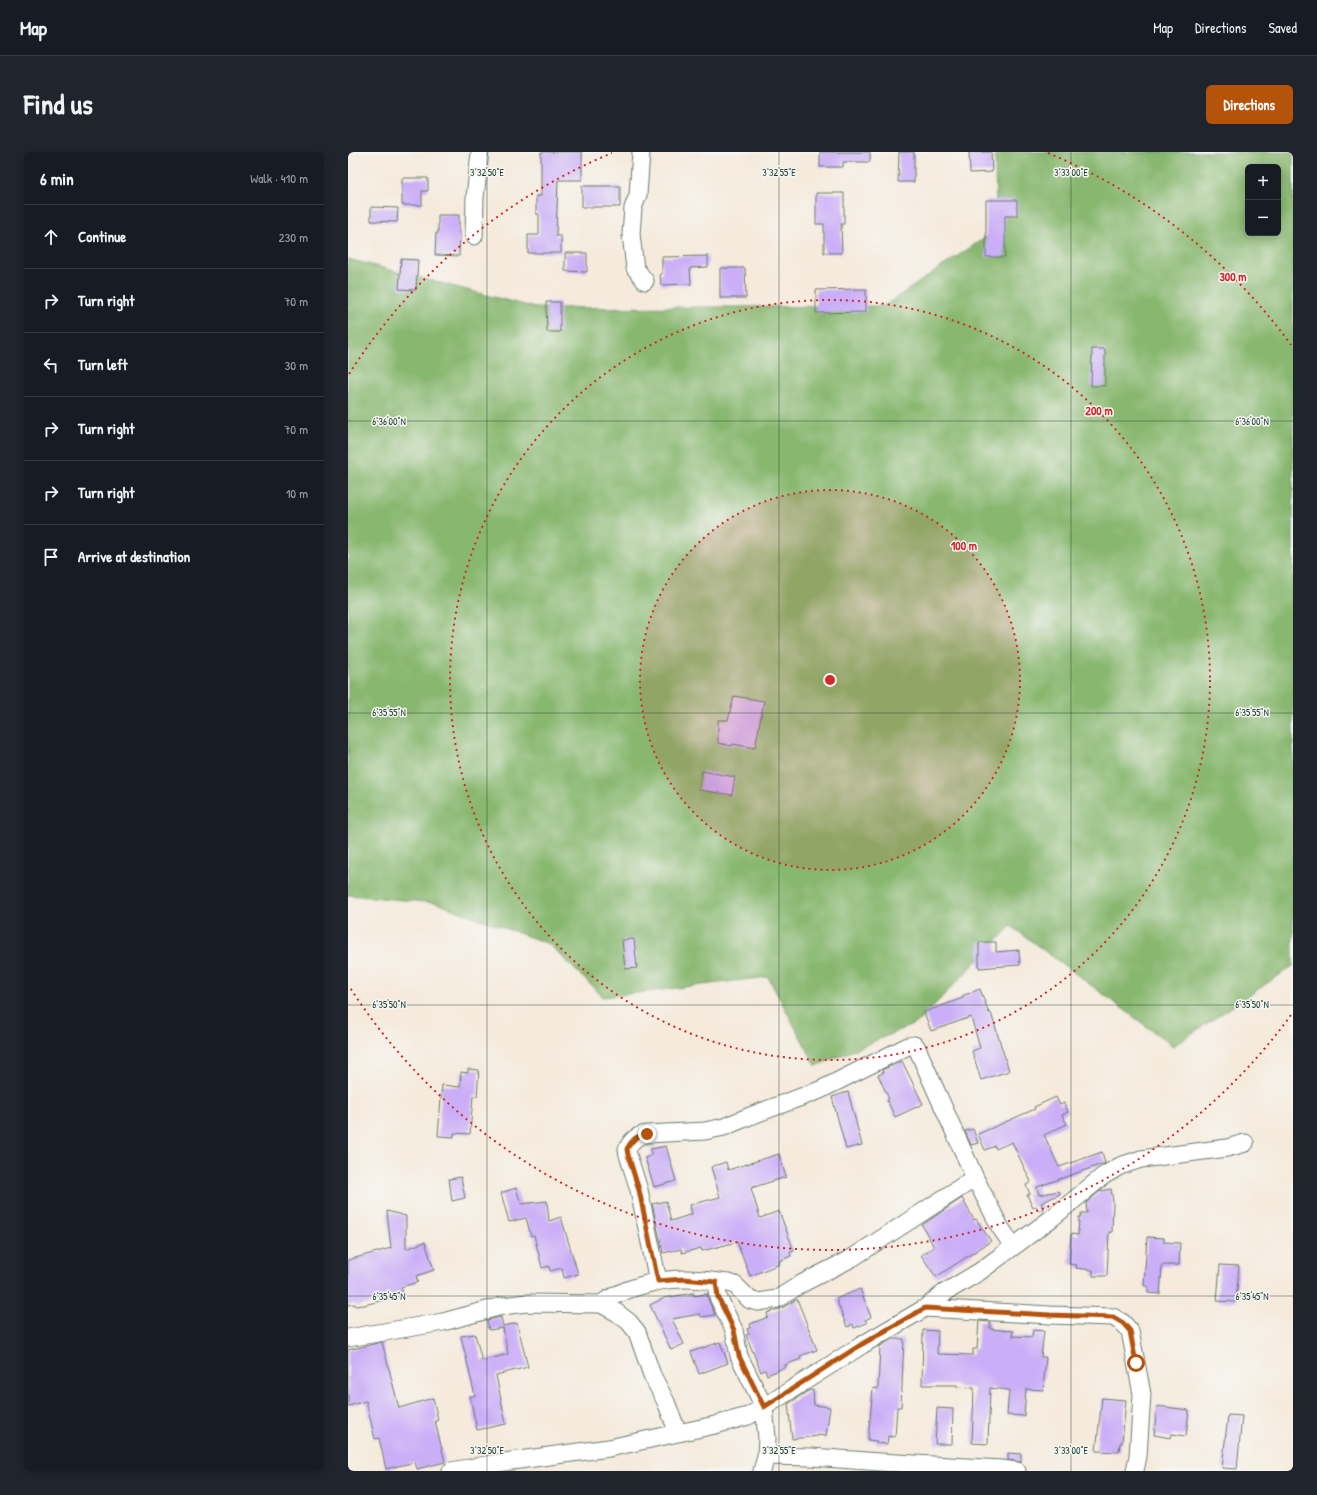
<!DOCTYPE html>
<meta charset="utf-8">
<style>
body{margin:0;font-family:"Patrick Hand",sans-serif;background:#20242c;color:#f1f3f6}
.controls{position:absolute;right:12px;top:12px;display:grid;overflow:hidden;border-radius:6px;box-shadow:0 2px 10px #0003}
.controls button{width:36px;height:36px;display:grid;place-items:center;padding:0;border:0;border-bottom:1px solid #363941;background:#171b24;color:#f1f3f6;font:20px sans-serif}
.stop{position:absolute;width:12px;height:12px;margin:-9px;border:3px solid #b45309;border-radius:50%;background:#fff}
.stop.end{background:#b45309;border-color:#fff;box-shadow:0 1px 4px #0008}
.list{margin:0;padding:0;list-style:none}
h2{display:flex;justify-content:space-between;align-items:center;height:52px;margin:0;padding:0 16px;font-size:17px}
h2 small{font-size:13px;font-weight:400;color:#9ea1a6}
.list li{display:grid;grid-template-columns:26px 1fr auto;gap:12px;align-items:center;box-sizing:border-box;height:64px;padding:0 16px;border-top:1px solid #363941}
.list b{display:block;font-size:15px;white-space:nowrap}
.list em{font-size:13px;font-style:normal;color:#9ea1a6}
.icon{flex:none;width:22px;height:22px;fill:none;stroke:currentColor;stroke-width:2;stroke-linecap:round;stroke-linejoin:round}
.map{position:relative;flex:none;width:945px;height:1319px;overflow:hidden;border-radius:6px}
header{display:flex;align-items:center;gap:24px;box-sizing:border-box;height:56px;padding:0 20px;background:#171b24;border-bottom:1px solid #363941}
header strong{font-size:19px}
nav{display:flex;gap:22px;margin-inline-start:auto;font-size:14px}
.intro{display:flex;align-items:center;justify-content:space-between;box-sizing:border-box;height:96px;padding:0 24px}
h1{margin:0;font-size:28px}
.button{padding:10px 18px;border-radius:6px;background:#b45309;color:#fff;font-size:14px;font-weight:700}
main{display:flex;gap:24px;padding:0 24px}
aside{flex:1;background:#171b24;border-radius:6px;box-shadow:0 2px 10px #0003}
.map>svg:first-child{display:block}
.forest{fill:#88b770;stroke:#547a52;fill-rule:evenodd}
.building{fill:#caaef7}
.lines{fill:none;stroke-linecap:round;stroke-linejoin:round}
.minor-casing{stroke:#6a7a6e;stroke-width:19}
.minor{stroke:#fff;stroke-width:17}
.route{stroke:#b45309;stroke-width:5}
.ticks{fill:none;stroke:#1f3d34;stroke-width:1;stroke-opacity:0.45}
.ring{fill:none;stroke:#d62828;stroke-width:2;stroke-dasharray:2 4}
.ticks-label{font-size:10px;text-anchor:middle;fill:#1f3d34;stroke:#f6f6f2;stroke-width:3;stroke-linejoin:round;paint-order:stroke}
.centre{fill:#d62828;stroke:#f6f6f2;stroke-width:2}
.ring-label{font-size:12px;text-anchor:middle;font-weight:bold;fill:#d62828;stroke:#f6f6f2;stroke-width:3;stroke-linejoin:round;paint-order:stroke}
</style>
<header>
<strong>Map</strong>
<nav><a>Map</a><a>Directions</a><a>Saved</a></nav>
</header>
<div class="intro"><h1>Find us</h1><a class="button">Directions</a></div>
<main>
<aside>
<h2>6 min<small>Walk · 410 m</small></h2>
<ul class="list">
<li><svg class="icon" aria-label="ahead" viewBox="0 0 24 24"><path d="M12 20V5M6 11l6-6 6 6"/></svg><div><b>Continue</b></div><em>230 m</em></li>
<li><svg class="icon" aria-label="right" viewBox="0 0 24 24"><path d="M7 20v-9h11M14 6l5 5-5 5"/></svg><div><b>Turn right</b></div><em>70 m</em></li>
<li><svg class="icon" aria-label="left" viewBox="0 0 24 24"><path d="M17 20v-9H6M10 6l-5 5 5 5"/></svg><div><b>Turn left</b></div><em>30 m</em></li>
<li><svg class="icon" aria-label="right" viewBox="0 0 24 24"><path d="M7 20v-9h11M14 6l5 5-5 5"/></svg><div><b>Turn right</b></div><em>70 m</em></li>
<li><svg class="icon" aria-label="right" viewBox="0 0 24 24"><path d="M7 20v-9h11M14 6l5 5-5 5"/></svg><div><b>Turn right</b></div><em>10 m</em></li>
<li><svg class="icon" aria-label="arrive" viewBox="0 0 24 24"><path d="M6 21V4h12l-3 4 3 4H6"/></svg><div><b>Arrive at destination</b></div></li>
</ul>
</aside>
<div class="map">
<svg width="945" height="1319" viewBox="0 0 945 1319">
<rect width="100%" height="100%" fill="#f6f6f2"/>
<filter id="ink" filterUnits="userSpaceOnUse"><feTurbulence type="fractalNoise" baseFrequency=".025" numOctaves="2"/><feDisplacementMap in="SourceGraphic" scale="8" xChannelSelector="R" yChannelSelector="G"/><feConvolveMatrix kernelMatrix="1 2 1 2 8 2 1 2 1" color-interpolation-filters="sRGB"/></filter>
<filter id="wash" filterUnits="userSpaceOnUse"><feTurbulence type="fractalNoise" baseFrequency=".012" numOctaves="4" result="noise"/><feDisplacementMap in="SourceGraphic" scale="16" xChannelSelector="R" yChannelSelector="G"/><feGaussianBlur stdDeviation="0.9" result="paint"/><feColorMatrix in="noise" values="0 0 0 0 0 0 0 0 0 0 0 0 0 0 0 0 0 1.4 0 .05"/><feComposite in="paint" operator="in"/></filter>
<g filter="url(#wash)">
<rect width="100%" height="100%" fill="#f5eadb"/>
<path class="forest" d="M647,0H945V814L825,894L663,774L569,871L468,914L420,825L255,845L201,792L88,751L0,743V107L188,156L536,154L648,78ZM900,15H930V81H900Z"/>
<g id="blocks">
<path class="building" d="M193,0H234V28H210L208,84H213V101H180V83H191V62H188V44H193Z
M472,0H522V10H495V15H472Z
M551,0H566V30H550Z
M621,0H643L644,20L622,21Z
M54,26H80V39H74V53H54Z
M234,34H272V55H234Z
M468,41H496V72H493L494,101H476V72H468Z
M638,48H669V64H657V105H638Z
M23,55L50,56L49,70L23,69Z
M90,63H111V82H112L111,104L87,103L88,81H90Z
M217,101H239V120L217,119Z
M360,104V115L342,116L343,132L313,133L312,122H314V105Z
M53,107L70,108L68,138L51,137Z
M372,116H397L398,146H372Z
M518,137V160L468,161V138Z
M198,150H212V180H199Z
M744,197H757V234H743Z
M386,544L416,549L407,596L385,592L384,594L370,591V568H380Z
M354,619L387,625L384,643L351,638Z
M286,787L289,816L277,817L274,788Z
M631,790H648V800L671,798L672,813L631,816Z
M632,837L641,861H643L661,919L633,928L624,899L632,896L623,865L583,879L576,860L615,846L614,844Z
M554,909L575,952L547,965L539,948L541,947L530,923L535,921L534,918Z
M120,917L131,918L129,944H125L122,982L106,981V985L90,984L94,933L112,935L113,920L120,921Z
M500,940L514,993L498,997L484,945Z
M708,945L712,953L716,951L720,960L714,963L719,972L696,983L711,1015L754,1000L757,1011L689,1035L691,1043L711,1039L712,1042L693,1051L695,1057L691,1059L688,1054L685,1056L679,1043L682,1042L678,1033L683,1030L664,990L648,997L647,994L637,998L630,982L687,957L686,955Z
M625,977L630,991L623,993L617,979Z
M318,994L328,1029L306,1035L297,1006L303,1003V997Z
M431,1002L438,1025L403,1036L412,1066L431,1059L446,1099L442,1100L443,1104L431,1109L432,1112L402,1124L389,1090L354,1099L353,1096L334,1101L333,1097L315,1101L304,1052L318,1049L323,1069L344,1062L342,1053L372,1045L363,1015L378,1010L380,1018Z
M113,1025L117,1046L104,1049L101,1027Z
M168,1036L173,1052L199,1049L201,1069L213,1065L230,1122L216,1126L214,1116L202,1119L201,1114L194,1116L186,1083L183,1084L178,1066L161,1070L153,1041Z
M763,1037L765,1049L764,1080H761L759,1124H745V1118L728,1116L729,1113L721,1112L723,1082L730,1083L731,1065H733V1061H739L738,1051L752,1039Z
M614,1046L626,1068L628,1067L643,1089L588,1125L573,1103L586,1095L574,1073Z
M39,1059L58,1064V1097L77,1090L86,1118L68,1124L70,1130L53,1135L56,1143L16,1153L8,1154L7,1152L0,1153V1108L43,1096Z
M799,1085L816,1086V1090L832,1091L831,1113H814L812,1142L800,1141V1134H796Z
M872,1113L891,1114L888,1150L869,1149Z
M512,1137L523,1165L517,1168L519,1171L506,1176L505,1172L499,1175L488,1147Z
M345,1141L346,1144L359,1142L361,1149L367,1163L353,1165L352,1162L324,1167L336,1192L323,1198L302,1153L316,1146Z
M449,1147L469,1198L452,1204L453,1207L437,1213L438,1215L419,1223L417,1218L413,1220L398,1183L401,1182L399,1177L403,1175L402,1172L420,1165L419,1161L434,1156Z
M153,1165L155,1174L169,1171L180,1215L148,1223L158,1272L129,1278L122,1244H127L113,1184L127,1182L134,1209L160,1202L155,1176L141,1178L139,1168Z
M631,1169L642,1170V1177L665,1179L664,1184L684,1185L685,1178L696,1179L693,1205H698L695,1238L678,1237L676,1264L659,1263L661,1238L642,1236L640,1292L624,1291L626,1236L609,1235V1233H574L575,1178L590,1179L589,1202L625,1203V1197H629Z
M545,1187H556L553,1255H549L547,1285L540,1284L539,1292L528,1291L529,1289L520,1288L525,1236L530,1237L532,1194Z
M34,1190L51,1256L85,1246L90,1268L87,1269L97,1310L69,1317L67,1310L38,1317L31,1286L27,1287L18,1249L0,1254V1198Z
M372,1190L380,1211L351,1222L343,1200Z
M465,1238L466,1253L482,1255L478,1284L470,1283V1284L444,1287L440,1252L460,1239Z
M754,1246L778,1248L774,1291H772L771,1300L748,1299Z
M809,1254L841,1258L838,1284L824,1282L823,1286L806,1283Z
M589,1256L605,1257L604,1292H587Z
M880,1263L894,1264L889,1317L874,1316Z
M660,1301L673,1302V1310L660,1308Z"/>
</g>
</g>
<g filter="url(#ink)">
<use href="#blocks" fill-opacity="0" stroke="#6a7a6e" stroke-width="1"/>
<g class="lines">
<defs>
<path id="minor" d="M293,0L290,43L285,56L283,82L287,116L297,129
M126,84L127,46L132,0
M310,1129L291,1038L280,1003L279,997C284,988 289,983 299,982L357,979L376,975L402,964L472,938L560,894L566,893L568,894L627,1026L652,1075L665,1094
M368,1130L370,1145L386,1178L391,1204L416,1255L419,1286L418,1304L414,1319
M253,1152C273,1137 309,1127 335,1127C350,1126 365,1130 381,1131L387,1133L402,1148L410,1150L429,1147L453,1132L504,1106L627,1026
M577,1156L702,1163L765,1165L775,1171L782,1179L794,1242L790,1304L787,1319
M0,1186L95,1170L154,1154L179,1151L253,1152L268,1160L281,1170L289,1180L304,1223L318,1250L330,1281
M418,1304L464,1305L532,1310L653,1317L669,1319
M103,1319L156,1310L261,1296L367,1273L400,1264L416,1255L514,1193L577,1156L596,1141L631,1120L704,1066L755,1024L772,1014L793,1007L879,996L897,991"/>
</defs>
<use href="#minor" class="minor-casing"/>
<use href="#minor" class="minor"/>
</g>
</g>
<g class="lines" filter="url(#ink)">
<path class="route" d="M299,982C289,983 284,988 279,997L280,1003L291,1038L310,1129L336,1127L368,1130L370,1145L386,1178L391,1204L416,1255L514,1192L577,1156L702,1163L765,1165L775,1171L782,1179L788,1211"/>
</g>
<path class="ticks" d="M139,0V1319M431,0V1319M723,0V1319M0,269H945M0,561H945M0,853H945M0,1144H945"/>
<circle cx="482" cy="528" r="190" fill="#d62828" fill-opacity=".12"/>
<g class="ring">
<circle cx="482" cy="528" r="190"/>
<circle cx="482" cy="528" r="380"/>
<path d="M943 863A570 570 0 0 1 1 834M1 222A570 570 0 0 1 264 1M700 1A570 570 0 0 1 943 193"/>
</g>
<g class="ticks-label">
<text x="139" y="24">3°32'50"E</text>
<text x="431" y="24">3°32'55"E</text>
<text x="723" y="24">3°33'00"E</text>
<text x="41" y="273">6°36'00"N</text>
<text x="904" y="273">6°36'00"N</text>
<text x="41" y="564">6°35'55"N</text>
<text x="904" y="564">6°35'55"N</text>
<text x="41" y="856">6°35'50"N</text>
<text x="904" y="856">6°35'50"N</text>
<text x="41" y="1148">6°35'45"N</text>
<text x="904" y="1148">6°35'45"N</text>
<text x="139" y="1302">3°32'50"E</text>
<text x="431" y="1302">3°32'55"E</text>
<text x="723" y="1302">3°33'00"E</text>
</g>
<circle cx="482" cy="528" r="6" class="centre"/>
<g class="ring-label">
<text x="885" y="129">300 m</text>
<text x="751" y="263">200 m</text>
<text x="616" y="398">100 m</text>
</g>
</svg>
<div class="controls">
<button>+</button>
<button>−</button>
</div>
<div class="stop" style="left:788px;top:1211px"></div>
<div class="stop end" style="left:299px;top:982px"></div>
</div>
</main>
